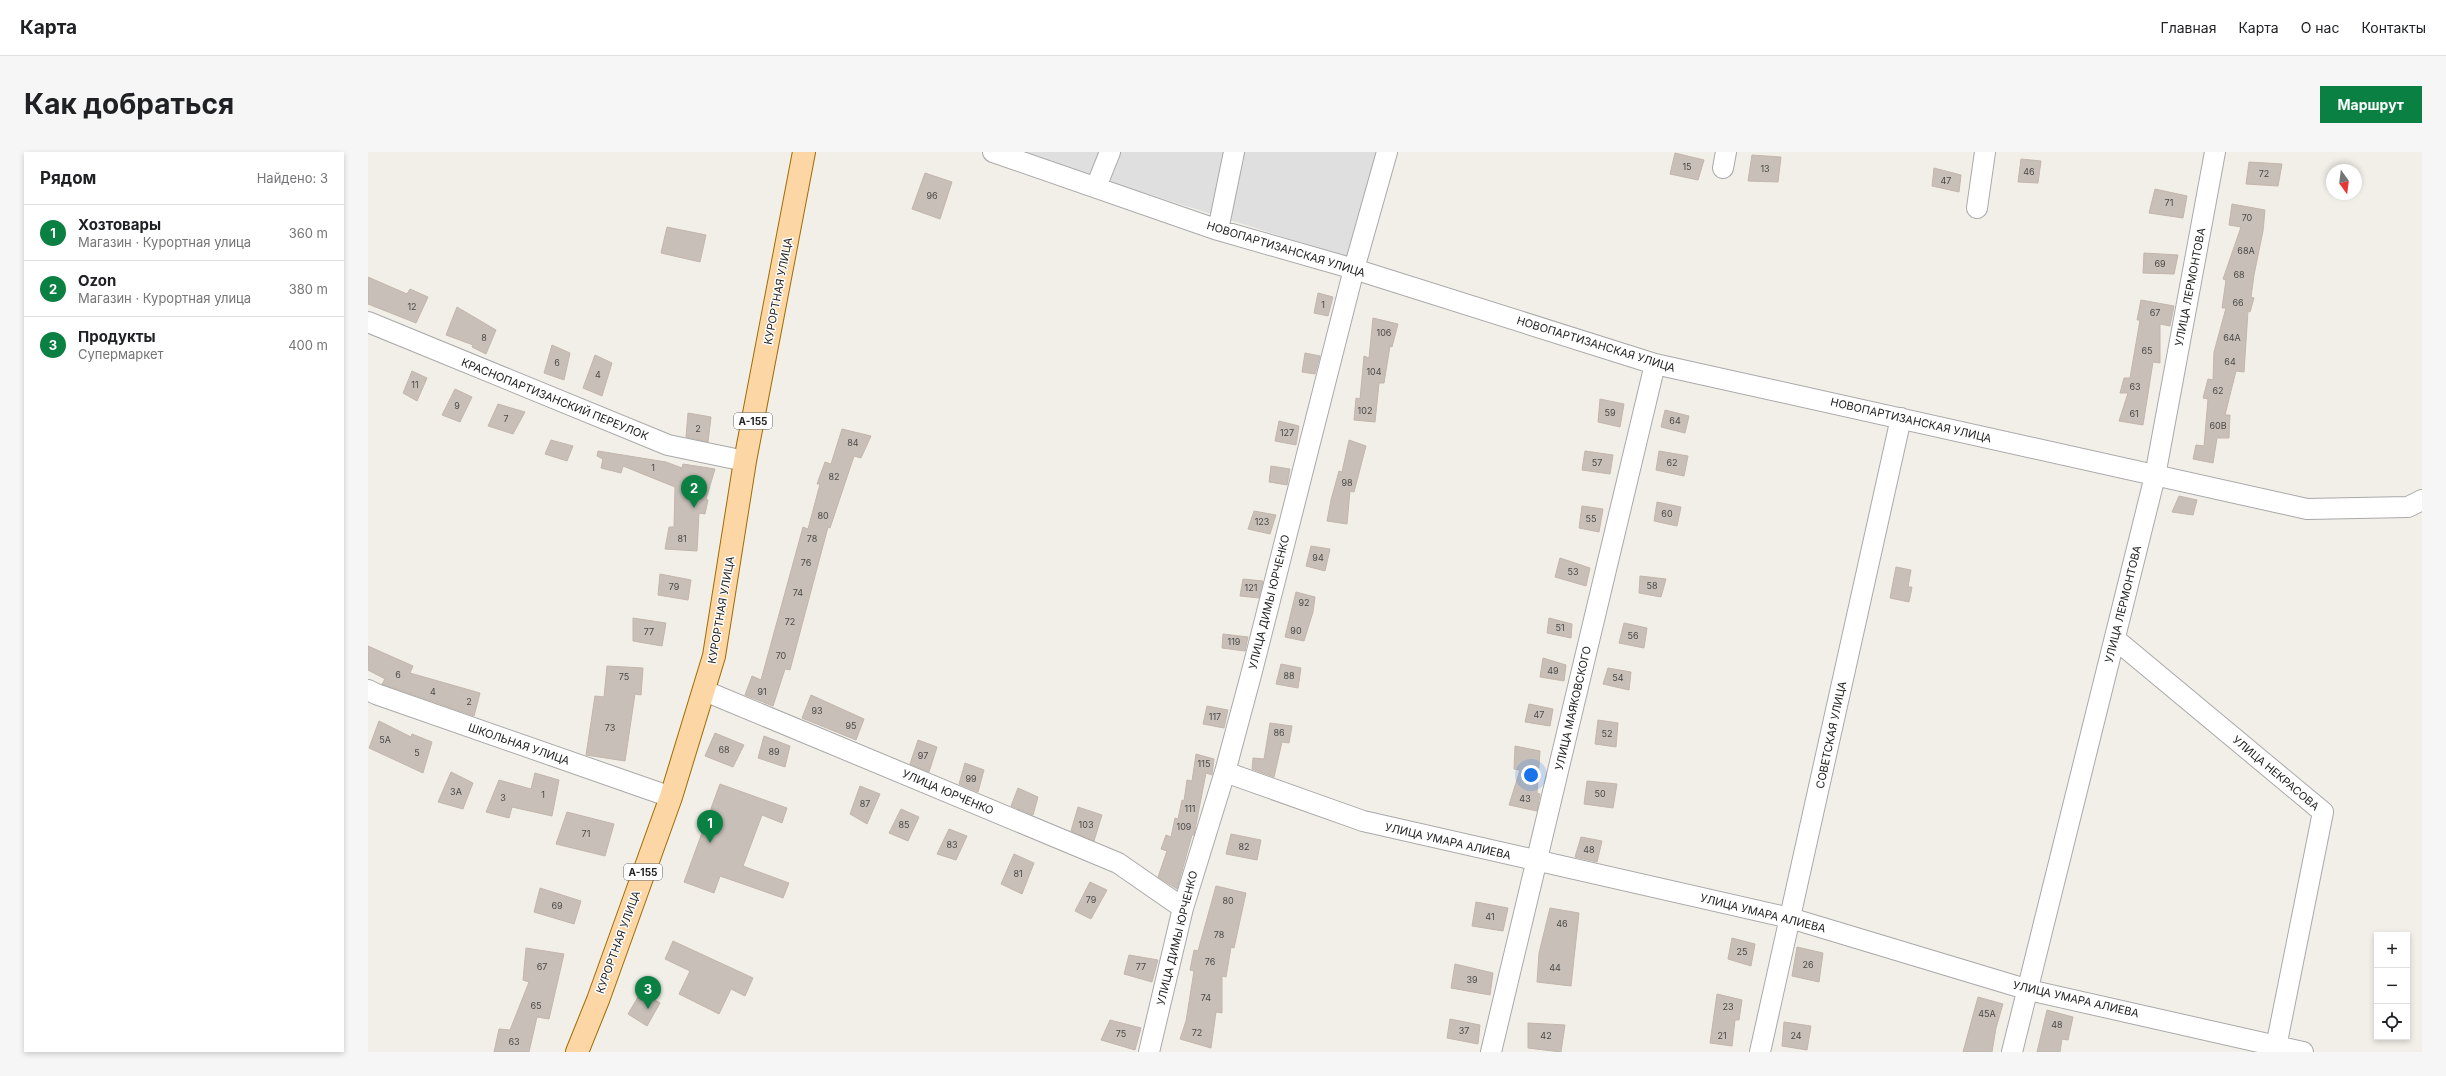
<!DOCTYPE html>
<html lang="ru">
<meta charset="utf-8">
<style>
body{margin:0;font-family:Inter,sans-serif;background:#f6f6f6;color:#202124}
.controls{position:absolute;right:12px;bottom:12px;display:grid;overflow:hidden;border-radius:0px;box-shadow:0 2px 6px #0003}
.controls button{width:36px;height:36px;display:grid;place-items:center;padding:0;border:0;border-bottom:1px solid #e0e0e0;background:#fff;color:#202124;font:20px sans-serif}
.compass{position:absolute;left:1958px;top:12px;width:36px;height:36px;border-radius:50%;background:#fff;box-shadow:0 2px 6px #0003;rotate:166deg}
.you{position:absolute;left:1163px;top:623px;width:14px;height:14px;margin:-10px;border:3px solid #fff;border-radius:50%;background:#1a73e8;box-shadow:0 0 0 6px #1a73e833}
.badge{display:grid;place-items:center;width:26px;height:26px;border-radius:50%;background:#0b8043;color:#fff;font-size:13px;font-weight:700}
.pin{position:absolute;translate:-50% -33px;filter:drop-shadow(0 1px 2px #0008)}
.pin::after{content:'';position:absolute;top:21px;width:14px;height:12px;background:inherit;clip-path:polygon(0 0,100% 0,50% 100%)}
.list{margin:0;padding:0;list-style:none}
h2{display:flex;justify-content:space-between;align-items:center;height:52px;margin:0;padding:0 16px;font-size:17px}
h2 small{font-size:13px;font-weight:400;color:#757577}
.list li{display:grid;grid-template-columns:26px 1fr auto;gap:12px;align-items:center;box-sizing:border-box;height:56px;padding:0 16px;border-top:1px solid #e0e0e0}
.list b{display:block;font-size:15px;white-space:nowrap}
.list p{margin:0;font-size:13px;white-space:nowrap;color:#757577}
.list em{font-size:13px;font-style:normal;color:#757577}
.icon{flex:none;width:22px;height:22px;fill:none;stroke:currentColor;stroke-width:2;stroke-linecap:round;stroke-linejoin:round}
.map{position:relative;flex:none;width:2054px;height:900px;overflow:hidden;border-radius:0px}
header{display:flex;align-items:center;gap:24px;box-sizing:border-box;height:56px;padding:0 20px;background:#fff;border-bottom:1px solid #e0e0e0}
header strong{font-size:19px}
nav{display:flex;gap:22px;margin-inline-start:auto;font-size:14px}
.intro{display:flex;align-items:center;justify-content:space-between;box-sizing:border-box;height:96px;padding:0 24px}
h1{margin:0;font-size:28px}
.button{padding:10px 18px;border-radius:0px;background:#0b8043;color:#fff;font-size:14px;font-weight:700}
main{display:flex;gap:24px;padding:0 24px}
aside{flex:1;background:#fff;border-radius:0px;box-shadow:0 2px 6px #0003}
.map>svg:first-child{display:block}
.residential{fill:#e0dfdf}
.building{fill:#c7bfb8;stroke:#c4b6ab}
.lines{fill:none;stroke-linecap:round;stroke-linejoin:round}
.minor-casing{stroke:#a9a9a9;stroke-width:22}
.major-casing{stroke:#a06b00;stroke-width:24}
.minor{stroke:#fff;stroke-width:20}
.major{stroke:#fcd6a4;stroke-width:22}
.labels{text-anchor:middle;stroke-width:3;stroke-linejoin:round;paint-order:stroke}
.number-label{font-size:9px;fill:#4b4948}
.shield{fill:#fff;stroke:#646464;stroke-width:1}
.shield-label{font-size:10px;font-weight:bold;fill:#222}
.street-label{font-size:11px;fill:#222;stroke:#fff}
</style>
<header>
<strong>Карта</strong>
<nav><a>Главная</a><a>Карта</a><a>О нас</a><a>Контакты</a></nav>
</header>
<div class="intro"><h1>Как добраться</h1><a class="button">Маршрут</a></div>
<main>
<aside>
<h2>Рядом<small>Найдено: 3</small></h2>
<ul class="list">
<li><span class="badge">1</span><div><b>Хозтовары</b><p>Магазин · Курортная улица</p></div><em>360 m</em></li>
<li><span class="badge">2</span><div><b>Ozon</b><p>Магазин · Курортная улица</p></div><em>380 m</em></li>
<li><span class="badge">3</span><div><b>Продукты</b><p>Супермаркет</p></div><em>400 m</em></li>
</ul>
</aside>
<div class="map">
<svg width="2054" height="900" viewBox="0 0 2054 900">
<rect width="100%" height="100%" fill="#f2efe9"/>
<path class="residential" d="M647,0H1010L982,106Z"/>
<path class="building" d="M1307,1L1336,8L1330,28L1302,22Z
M1384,3L1413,5L1410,30L1380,29Z
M1653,7L1673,9L1670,31L1650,30Z
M1881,10L1914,12L1910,34L1878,32Z
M1566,16L1593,23L1591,40L1564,34Z
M557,21L584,30L572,67L544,57Z
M1787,37L1819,44L1815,66L1781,61Z
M1864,52L1897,58L1895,79L1886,123L1883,145L1886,146L1882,160L1880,159L1876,220L1868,219L1857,263H1862L1861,286H1849L1845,311L1825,307L1828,293L1836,294L1840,247L1835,246L1840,227L1845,228L1846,200L1858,156H1854L1858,128L1855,127L1873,75L1861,73Z
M299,75L338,83L332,110L293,101Z
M1776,101L1810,103L1806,122L1775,121Z
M0,125L39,142L42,137L60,145L48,171L0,152Z
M950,141L965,145L960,164L946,161Z
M1773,148L1806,154L1802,174L1792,172V211L1785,210L1775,273L1751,269L1760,241H1752L1756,226H1762L1772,168H1769Z
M89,155L128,178L118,202L104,195L105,193L78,183Z
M1005,166L1030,172L1024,195L1022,194L1016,231H1011L1007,270L986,268L988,246L992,247L996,204L1001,206Z
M184,193L202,201L196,228L176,221Z
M937,201L952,204L947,222L934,220Z
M227,203L244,211L234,244L215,236Z
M44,219L59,226L49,249L35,241Z
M87,237L104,245L92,270L74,263Z
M1232,247L1256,252L1252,275L1230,270Z
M130,252L157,260L145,282L120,274Z
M1297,258L1321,264L1317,281L1293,275Z
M320,261L343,265L340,290L318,285Z
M911,269L931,274L928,293L907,289Z
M474,277L503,284L493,306L486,304L462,376L460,375L422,518L417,517L405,554L377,543L384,524L393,528L435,375L440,377L452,332H449L457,310L463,312Z
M183,288L205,294L199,309L177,302Z
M981,288L998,294L986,340L982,339L979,372L959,369L963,348L971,319L974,320Z
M230,299L298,310L314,316L315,312L347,317L338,347L340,348L337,362L331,361L329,399L297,397L301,375H306L307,335L255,314L253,321L233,316L235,307L229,304Z
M1217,299L1245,303L1242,322L1214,318Z
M1291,299L1320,304L1316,324L1288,318Z
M903,314L922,317L919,333L901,330Z
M1811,344L1829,348L1825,363L1804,360Z
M1289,350L1313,355L1309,374L1286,369Z
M1214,354L1235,357L1231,380L1211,376Z
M886,359L908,363L902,382L880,377Z
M943,394L962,397L957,419L938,414Z
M1192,406L1222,416L1218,434L1187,425Z
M1528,415L1543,418L1540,435H1544L1541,450L1522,446Z
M292,422L323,428L320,448L290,443Z
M1272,424L1298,427L1293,445L1271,441Z
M875,427L895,429L891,446L872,444Z
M928,440L947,445L945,460L936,489L917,485Z
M265,466L298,471L294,494L265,489Z
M1181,466L1204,472L1203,486L1179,481Z
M1256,471L1279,476L1276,496L1251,491Z
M855,482L880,485L877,499L854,496Z
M0,494L45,514L42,521L112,541L106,564L14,532L17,527L0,518Z
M1175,506L1198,513L1196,529L1172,525Z
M913,512L933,516L930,536L908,532Z
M239,514L275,516L273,543L267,542L257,609L218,603L227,544L236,545Z
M1240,516L1263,520L1261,538L1235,532Z
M443,543L496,567L488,588L434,566Z
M1161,552L1185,557L1182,574L1157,570Z
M839,554L860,558L856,576L835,572Z
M1230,568L1250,571L1248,595L1227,592Z
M11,569L43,585L44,582L64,590L55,621L1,596Z
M902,571L924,574L921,591L914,590L906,625L884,617L885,606L896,607Z
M347,581L376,593L365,615L337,604Z
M396,584L422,594L417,615L390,606Z
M550,588L569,595L561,620L542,612Z
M1147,594L1172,599L1169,641L1172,642L1169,659L1141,653L1152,618L1146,617Z
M828,602L846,607L844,623L838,621L826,683H824L809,737L790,725L799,699L793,697L798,683L803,685L807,666L810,667L814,648L816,649L819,628L824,629Z
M597,611L616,618L610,640L591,632Z
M83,620L105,631L95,657L70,650Z
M167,621L191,628L184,664L144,655L141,666L118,660L131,628L163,637Z
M1219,629L1249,632L1245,656L1216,652Z
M352,632L419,656L414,671L394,663L375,714L421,731L415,746L352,724L346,741L316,730Z
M492,634L512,642L499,672L482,662Z
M650,636L670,645L665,663L643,654Z
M710,655L734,663L726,689L703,679Z
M533,657L551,665L540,689L521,681Z
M199,660L246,672L237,704L188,692Z
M581,677L599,684L588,708L569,702Z
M863,682L893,688L889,708L858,702Z
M1213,685L1234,689L1229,710L1207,705Z
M646,702L666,711L654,742L633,732Z
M722,730L739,738L723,767L707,759Z
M848,734L878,741L866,796L863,795L858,825L854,824V861L848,860L843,896L812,887L818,869L826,819L822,818L826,798L830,799Z
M172,736L213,749L206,772L166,760Z
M1108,750L1140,756L1135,779L1104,774Z
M1182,756L1211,761L1203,834L1169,830L1171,801Z
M1364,786L1387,792L1383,814L1360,807Z
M305,789L385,826L377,844L363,837L351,862L311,842L322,819L297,807Z
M1429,795L1455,801L1451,830L1424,824Z
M158,796L196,802L181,867L169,865L161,900H126L131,877L142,878L161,830L155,828Z
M761,803L790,808L784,830L756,822Z
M1087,812L1125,821L1122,843L1083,836Z
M273,840L292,851L279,874L260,862Z
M1349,842L1374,848L1371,868H1367L1364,894L1342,891Z
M1610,845L1635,852L1628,876L1624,900H1595Z
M1679,858L1705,865L1700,888L1694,887L1692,900H1669Z
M1082,867L1112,873L1110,892L1079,886Z
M742,868L773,876L767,898L733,888Z
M1416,870L1443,874L1439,898L1414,894Z
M1160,871L1197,873L1193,900L1160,896Z"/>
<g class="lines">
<defs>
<path id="minor" d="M625,0L850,78L986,117L1287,212L1939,357L2040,355L2054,348
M1355,16L1358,0
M728,35L742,0
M1609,56L1617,0
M850,78L866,0
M0,170L300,293L377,309
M1747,487L1955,660L1907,900
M0,538L8,542L303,645
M337,539L750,711L815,756
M857,620L995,669L1422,766L1661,838L1935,900
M781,900L815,756L857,620L883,523L986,117L1019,0
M1123,900L1287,212
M1392,900L1533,266
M1644,900L1787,324L1847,0"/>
<path id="major" d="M209,900L230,848L303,645L346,504L377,309L436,0"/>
</defs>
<use href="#minor" class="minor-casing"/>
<use href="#major" class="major-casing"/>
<use href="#minor" class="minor"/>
<use href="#major" class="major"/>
</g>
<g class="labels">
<g class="number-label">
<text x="1319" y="18">15</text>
<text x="1397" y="20">13</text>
<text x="1661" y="23">46</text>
<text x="1896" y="25">72</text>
<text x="1578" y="32">47</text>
<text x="564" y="47">96</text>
<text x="1801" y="54">71</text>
<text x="1879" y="69">70</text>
<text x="1878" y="102">68А</text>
<text x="1792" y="115">69</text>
<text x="1871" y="126">68</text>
<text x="1870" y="154">66</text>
<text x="955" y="156">1</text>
<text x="44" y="158">12</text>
<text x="1787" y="164">67</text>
<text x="1016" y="184">106</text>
<text x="116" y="189">8</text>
<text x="1864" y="189">64А</text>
<text x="1779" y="202">65</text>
<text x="1862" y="213">64</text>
<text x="189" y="214">6</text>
<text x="1006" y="223">104</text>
<text x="230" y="226">4</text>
<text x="47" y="236">11</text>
<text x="1767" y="238">63</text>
<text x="1850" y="242">62</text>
<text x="89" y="257">9</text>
<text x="997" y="262">102</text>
<text x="1242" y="264">59</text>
<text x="1766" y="265">61</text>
<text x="138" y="270">7</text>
<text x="1307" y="272">64</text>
<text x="1850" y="277">60В</text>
<text x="330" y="280">2</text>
<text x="919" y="284">127</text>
<text x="485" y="294">84</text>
<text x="1229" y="314">57</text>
<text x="1304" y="314">62</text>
<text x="285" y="319">1</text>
<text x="466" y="328">82</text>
<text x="979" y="334">98</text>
<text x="1299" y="365">60</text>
<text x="455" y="367">80</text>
<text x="1223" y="370">55</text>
<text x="894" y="373">123</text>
<text x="314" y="390">81</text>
<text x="444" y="390">78</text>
<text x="950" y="409">94</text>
<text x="438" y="414">76</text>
<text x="1205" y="423">53</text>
<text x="1284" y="437">58</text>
<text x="306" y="438">79</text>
<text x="883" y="439">121</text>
<text x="430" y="444">74</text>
<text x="936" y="454">92</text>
<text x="422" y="473">72</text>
<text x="1192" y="479">51</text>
<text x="928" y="482">90</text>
<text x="281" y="483">77</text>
<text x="1265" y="487">56</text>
<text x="866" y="493">119</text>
<text x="413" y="507">70</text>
<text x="1185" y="522">49</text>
<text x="30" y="526">6</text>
<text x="921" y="527">88</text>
<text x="256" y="528">75</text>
<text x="1250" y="529">54</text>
<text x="65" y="543">4</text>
<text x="394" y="543">91</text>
<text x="101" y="553">2</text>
<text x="449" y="562">93</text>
<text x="1171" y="566">47</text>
<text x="847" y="568">117</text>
<text x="483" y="577">95</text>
<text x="242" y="579">73</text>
<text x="911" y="584">86</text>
<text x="1239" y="585">52</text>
<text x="17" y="591">5А</text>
<text x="356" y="601">68</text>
<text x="406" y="603">89</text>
<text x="49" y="604">5</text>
<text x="555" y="607">97</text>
<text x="836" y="615">115</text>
<text x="603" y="630">99</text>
<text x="88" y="643">3А</text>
<text x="1232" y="645">50</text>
<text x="175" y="646">1</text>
<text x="135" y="649">3</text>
<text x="1157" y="650">43</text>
<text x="497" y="655">87</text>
<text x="822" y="660">111</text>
<text x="536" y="676">85</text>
<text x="718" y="676">103</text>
<text x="816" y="678">109</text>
<text x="218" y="685">71</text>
<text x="584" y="696">83</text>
<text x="876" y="698">82</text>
<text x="1221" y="701">48</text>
<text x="650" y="725">81</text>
<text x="723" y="751">79</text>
<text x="860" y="752">80</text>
<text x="189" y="757">69</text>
<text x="1122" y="768">41</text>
<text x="1194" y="775">46</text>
<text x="851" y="786">78</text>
<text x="1374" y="803">25</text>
<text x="842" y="813">76</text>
<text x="1440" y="816">26</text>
<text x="174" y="818">67</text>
<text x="773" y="818">77</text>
<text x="1187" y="819">44</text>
<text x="1104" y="831">39</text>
<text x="838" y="849">74</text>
<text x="168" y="857">65</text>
<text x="1360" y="858">23</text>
<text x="1619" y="865">45А</text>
<text x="1689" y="876">48</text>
<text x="1096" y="882">37</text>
<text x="829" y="884">72</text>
<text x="753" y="885">75</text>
<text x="1178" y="887">42</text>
<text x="1354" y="887">21</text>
<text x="1428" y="887">24</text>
<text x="146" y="893">63</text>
</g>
<g class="shield">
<rect x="366" y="261" width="38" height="16" rx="3"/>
<rect x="256" y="712" width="38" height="16" rx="3"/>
</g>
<g class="shield-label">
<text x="385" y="273">А-155</text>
<text x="275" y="724">А-155</text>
</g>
<g class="street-label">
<text transform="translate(918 97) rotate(17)" y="4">НОВОПАРТИЗАНСКАЯ УЛИЦА</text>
<text transform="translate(1822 135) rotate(-79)" y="4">УЛИЦА ЛЕРМОНТОВА</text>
<text transform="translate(410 139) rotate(-79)" y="4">КУРОРТНАЯ УЛИЦА</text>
<text transform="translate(1228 192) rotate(17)" y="4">НОВОПАРТИЗАНСКАЯ УЛИЦА</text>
<text transform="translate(187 247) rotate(22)" y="4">КРАСНОПАРТИЗАНСКИЙ ПЕРЕУЛОК</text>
<text transform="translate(1543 268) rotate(13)" y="4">НОВОПАРТИЗАНСКАЯ УЛИЦА</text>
<text transform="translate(901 450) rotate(-76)" y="4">УЛИЦА ДИМЫ ЮРЧЕНКО</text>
<text transform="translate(1755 452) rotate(-76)" y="4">УЛИЦА ЛЕРМОНТОВА</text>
<text transform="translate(353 458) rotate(-80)" y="4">КУРОРТНАЯ УЛИЦА</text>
<text transform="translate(1205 556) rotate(-77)" y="4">УЛИЦА МАЯКОВСКОГО</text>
<text transform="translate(1463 583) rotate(-78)" y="4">СОВЕТСКАЯ УЛИЦА</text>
<text transform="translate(151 592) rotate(19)" y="4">ШКОЛЬНАЯ УЛИЦА</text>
<text transform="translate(1908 621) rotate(40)" y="4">УЛИЦА НЕКРАСОВА</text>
<text transform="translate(580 640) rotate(23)" y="4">УЛИЦА ЮРЧЕНКО</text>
<text transform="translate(1080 689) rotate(13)" y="4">УЛИЦА УМАРА АЛИЕВА</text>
<text transform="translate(1395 761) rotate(14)" y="4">УЛИЦА УМАРА АЛИЕВА</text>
<text transform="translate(809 786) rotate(-76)" y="4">УЛИЦА ДИМЫ ЮРЧЕНКО</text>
<text transform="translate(250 790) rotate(-70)" y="4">КУРОРТНАЯ УЛИЦА</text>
<text transform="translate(1708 847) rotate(13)" y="4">УЛИЦА УМАРА АЛИЕВА</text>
</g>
</g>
</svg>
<div class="controls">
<button>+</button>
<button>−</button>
<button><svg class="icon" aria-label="locate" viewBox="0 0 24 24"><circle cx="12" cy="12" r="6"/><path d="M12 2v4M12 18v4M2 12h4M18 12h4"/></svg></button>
</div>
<svg class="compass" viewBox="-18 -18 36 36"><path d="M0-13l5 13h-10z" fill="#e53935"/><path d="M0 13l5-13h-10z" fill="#757577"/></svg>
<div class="you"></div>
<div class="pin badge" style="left:342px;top:691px">1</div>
<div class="pin badge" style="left:326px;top:356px">2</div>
<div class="pin badge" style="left:280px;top:857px">3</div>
</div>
</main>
